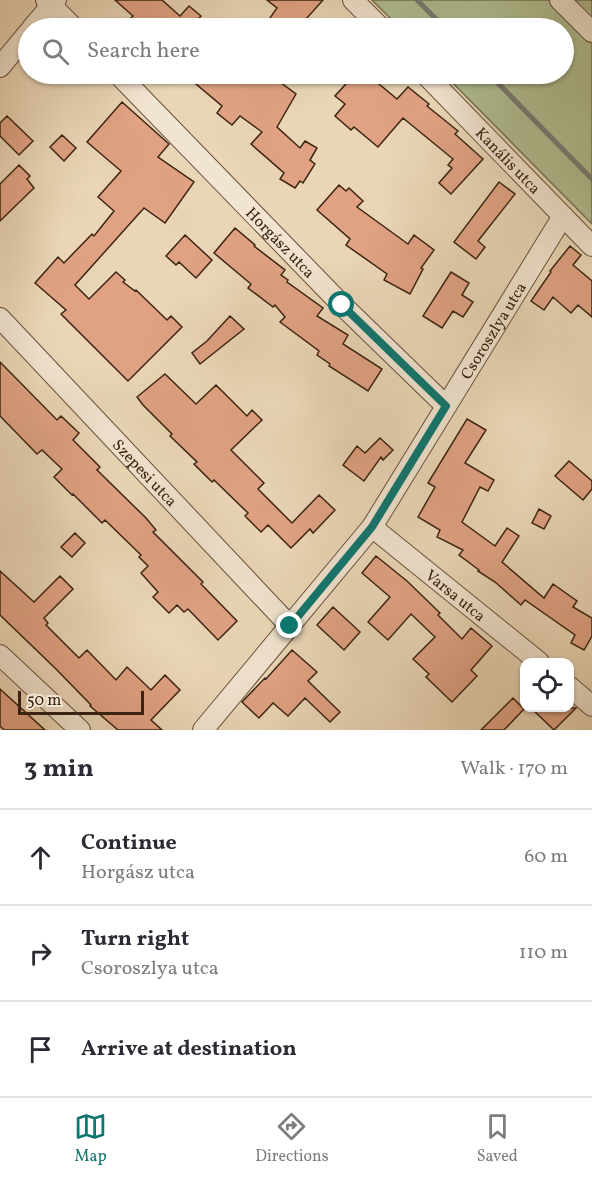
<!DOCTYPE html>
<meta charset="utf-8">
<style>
body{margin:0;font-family:Vollkorn,serif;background:#f2f2f3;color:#2b2b33}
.controls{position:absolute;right:18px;bottom:18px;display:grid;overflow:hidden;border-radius:12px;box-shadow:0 2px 4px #0004}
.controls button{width:54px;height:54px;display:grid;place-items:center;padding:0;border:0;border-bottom:2px solid #e1e1e2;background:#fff;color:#2b2b33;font:30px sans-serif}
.scale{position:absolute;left:18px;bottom:15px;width:126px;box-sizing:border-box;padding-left:6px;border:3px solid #3c2412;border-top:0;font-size:16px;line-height:21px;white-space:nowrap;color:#3c2412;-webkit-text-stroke:4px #f1e4d0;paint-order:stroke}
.stop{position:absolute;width:18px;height:18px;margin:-14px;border:4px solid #0f766e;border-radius:50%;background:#fff}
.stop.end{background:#0f766e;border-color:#fff;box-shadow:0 2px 6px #0008}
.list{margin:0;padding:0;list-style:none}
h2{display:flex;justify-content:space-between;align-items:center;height:78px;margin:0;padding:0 24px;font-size:26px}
h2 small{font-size:20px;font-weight:400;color:#7c7c81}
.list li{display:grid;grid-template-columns:39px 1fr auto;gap:18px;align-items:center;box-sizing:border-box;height:96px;padding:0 24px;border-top:2px solid #e1e1e2}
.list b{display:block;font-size:22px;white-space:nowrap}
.list p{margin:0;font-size:20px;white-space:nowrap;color:#7c7c81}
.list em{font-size:20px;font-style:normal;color:#7c7c81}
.icon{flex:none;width:33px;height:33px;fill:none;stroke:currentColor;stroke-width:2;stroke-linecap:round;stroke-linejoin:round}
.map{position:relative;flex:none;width:592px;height:730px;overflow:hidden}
.search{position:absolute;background:#fff;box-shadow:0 2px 4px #0004;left:18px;right:18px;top:18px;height:66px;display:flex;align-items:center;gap:15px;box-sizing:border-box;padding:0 21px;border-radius:33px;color:#7c7c81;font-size:22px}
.sheet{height:366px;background:#fff}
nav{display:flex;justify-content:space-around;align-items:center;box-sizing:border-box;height:84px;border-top:2px solid #e1e1e2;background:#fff;font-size:16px;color:#7c7c81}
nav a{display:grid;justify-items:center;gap:3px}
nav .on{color:#0f766e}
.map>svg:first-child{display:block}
.green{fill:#b0bf93;stroke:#767252;stroke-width:1.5}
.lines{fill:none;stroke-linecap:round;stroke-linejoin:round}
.stream{stroke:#767c76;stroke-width:5}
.building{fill:#e0a283;stroke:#3c2412;stroke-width:1.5}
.minor-casing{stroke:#68503b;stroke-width:22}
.minor{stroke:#f1e4d0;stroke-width:20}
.route{stroke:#0f766e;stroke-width:8}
.labels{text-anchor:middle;stroke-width:4.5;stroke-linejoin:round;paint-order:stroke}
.street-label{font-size:16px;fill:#3c2412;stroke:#f1e4d0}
</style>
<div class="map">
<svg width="592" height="730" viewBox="0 0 592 730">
<rect width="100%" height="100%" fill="#ead6b6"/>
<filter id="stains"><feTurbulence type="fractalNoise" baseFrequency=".00333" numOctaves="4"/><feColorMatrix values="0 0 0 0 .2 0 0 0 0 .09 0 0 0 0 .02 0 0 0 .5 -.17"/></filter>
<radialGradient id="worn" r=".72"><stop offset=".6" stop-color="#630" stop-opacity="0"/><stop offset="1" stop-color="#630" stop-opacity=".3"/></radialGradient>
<path class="green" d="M372,0H592V224L444,74H564V28H400Z"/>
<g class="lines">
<path class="stream" d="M417,0L445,28
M489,74L592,179"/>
</g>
<path class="building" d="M115,0H162L180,16L189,6L201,16L192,26L194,28H143L131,18L133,16Z
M267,0H323L298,28H263L277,8Z
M184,74H269L296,94L277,127L300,148L305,141L317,148L310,160L315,164L303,183L300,181L295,188L280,179L284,173L251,144L262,132L240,116L232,125L217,113L222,106Z
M355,74H367L397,99L408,87L429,104L427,106L458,131L455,134L483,159L451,194L439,183L452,168L448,165L453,159L403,118L378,147L354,127L351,130L335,116L345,104L335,96Z
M122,102L169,144L158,157L194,182L165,223L144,208L75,285L89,299L116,272L125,280L123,282L135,291L136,290L167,320L171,316L182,327L128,381L61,314L66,310L35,283L58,257L64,263L92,234L94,236L114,211L98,197L121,171L87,142Z
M7,116L33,141L19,155L0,136V123Z
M62,135L76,148L64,161L50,147Z
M19,165L30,176L27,179L34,188L0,221V184Z
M499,182L515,194L478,241L485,247L476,259L454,242Z
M339,185L346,191L349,188L363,201L357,207L408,244L414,235L434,250L421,268L423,269L410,294L384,280L387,274L346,245L350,239L317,210Z
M235,228L255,245L254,246L285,270L281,275L288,280L287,282L323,308L317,316L348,335L343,344L382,369L368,391L329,366L330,364L317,355L319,351L280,322L285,317L275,305L273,307L248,288L251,284L214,253Z
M185,235L212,260L196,278L179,262L176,265L166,256Z
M570,246L581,255L573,265L592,281V317L578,305L571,313L553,297L544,310L531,301L551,272L550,271Z
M451,272L469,283L462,295L473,302L463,317L453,311L442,328L423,316Z
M230,316L244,329L200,364L192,353L207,341Z
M0,362L57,420L61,416L79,433L73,440L100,467L97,470L146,518L156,530L153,532L203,582L201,584L237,621L218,640L188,609L184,612L177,605L169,613L153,597L158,592L141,573L148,566L139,557L141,555L105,520L102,523L73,494L72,495L54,477L62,469L42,450L37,454L0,416Z
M165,374L196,404L216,385L247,416L252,410L262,420L231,450L264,483L258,489L292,523L319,495L335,510L313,533L310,529L291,548L268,525L261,532L245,516L248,513L214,480L212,482L194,464L197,462L170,436L172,434L143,405L137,397Z
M467,419L486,430L465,463L494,480L488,491L480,487L462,522L495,546L507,528L519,536L502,562L544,598L553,584L577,601L573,607L592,618V636L584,650L571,643L575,635L525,600L521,605L495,582L478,571L479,570L459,555L463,550L437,537L440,530L418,517L435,487L428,483Z
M380,438L393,450L383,460L381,457L364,481L343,465L357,446L365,453Z
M569,461L592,481V489L583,500L555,476Z
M539,509L551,516L544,529L532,523Z
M75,533L85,543L72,557L61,547Z
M376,556L407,581L440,613L438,615L462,639L471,628L492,646L471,670L477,676L452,702L426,677L429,674L413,659L435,637L411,614L388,640L368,622L390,597L362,573Z
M0,571L34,602L60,576L73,589L44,618L48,623L46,625L79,658L87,650L116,680L127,667L151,690L165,675L180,690L151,720L162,730H118L90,706L91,705L56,669L0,615Z
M333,607L360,632L344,650L317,625Z
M292,650L317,672L308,681L340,712L330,722L305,698L288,716L273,703L259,718L242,702L265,678L266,679Z
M0,689L45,730H4L0,726Z
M513,698L524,709L504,730H481Z
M531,708H576L554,730Z"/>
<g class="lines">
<defs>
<g id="minor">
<path d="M46,0L74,28"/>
<path d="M353,0L381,28"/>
<path d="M560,0L592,32"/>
<path d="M32,28L56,0"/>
<path d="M0,67L28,33"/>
<path id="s1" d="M118,74L342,305L446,406"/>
<path id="s2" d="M425,74L592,246"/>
<path id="s3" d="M0,318L290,626"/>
<path id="s4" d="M372,527L539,662"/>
<path d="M0,655L80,730"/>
<path d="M570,687L592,706"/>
<path id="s5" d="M203,730L372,527L563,216"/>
</g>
</defs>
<use href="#minor" class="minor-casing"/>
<use href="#minor" class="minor"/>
</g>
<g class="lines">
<path class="route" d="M290,626L372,527L446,406L342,305"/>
</g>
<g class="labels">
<g class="street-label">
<text dy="6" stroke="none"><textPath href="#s2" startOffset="120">Kanális utca</textPath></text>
<text dy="6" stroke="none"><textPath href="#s1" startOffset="234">Horgász utca</textPath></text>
<text dy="6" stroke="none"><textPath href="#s5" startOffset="495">Csoroszlya utca</textPath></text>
<text dy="6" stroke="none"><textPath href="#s3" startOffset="212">Szepesi utca</textPath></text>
<text dy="6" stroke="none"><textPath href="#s4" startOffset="108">Varsa utca</textPath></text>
</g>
</g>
<rect width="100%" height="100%" filter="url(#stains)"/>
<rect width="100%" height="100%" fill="url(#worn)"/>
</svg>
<div class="controls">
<button><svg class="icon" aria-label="locate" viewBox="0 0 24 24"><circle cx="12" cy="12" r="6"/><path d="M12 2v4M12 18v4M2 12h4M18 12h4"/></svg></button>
</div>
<div class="scale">50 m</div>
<div class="stop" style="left:342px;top:305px"></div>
<div class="stop end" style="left:290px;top:626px"></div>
<div class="search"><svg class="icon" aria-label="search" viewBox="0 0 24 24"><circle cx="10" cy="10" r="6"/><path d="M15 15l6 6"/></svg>Search here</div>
</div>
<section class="sheet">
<h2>3 min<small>Walk · 170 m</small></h2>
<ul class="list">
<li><svg class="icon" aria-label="ahead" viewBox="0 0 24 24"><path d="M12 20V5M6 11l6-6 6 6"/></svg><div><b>Continue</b><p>Horgász utca</p></div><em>60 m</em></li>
<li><svg class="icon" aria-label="right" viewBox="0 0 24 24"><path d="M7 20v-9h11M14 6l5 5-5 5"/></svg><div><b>Turn right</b><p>Csoroszlya utca</p></div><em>110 m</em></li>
<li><svg class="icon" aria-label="arrive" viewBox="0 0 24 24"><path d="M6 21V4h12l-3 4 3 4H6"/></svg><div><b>Arrive at destination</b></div></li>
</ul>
</section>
<nav>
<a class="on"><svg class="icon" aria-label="map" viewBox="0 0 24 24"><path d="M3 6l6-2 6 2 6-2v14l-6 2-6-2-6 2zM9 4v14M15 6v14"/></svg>Map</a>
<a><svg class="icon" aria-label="directions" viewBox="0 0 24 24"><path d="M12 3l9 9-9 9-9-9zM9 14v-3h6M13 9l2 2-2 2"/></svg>Directions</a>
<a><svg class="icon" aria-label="saved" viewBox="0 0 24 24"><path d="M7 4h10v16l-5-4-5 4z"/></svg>Saved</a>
</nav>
